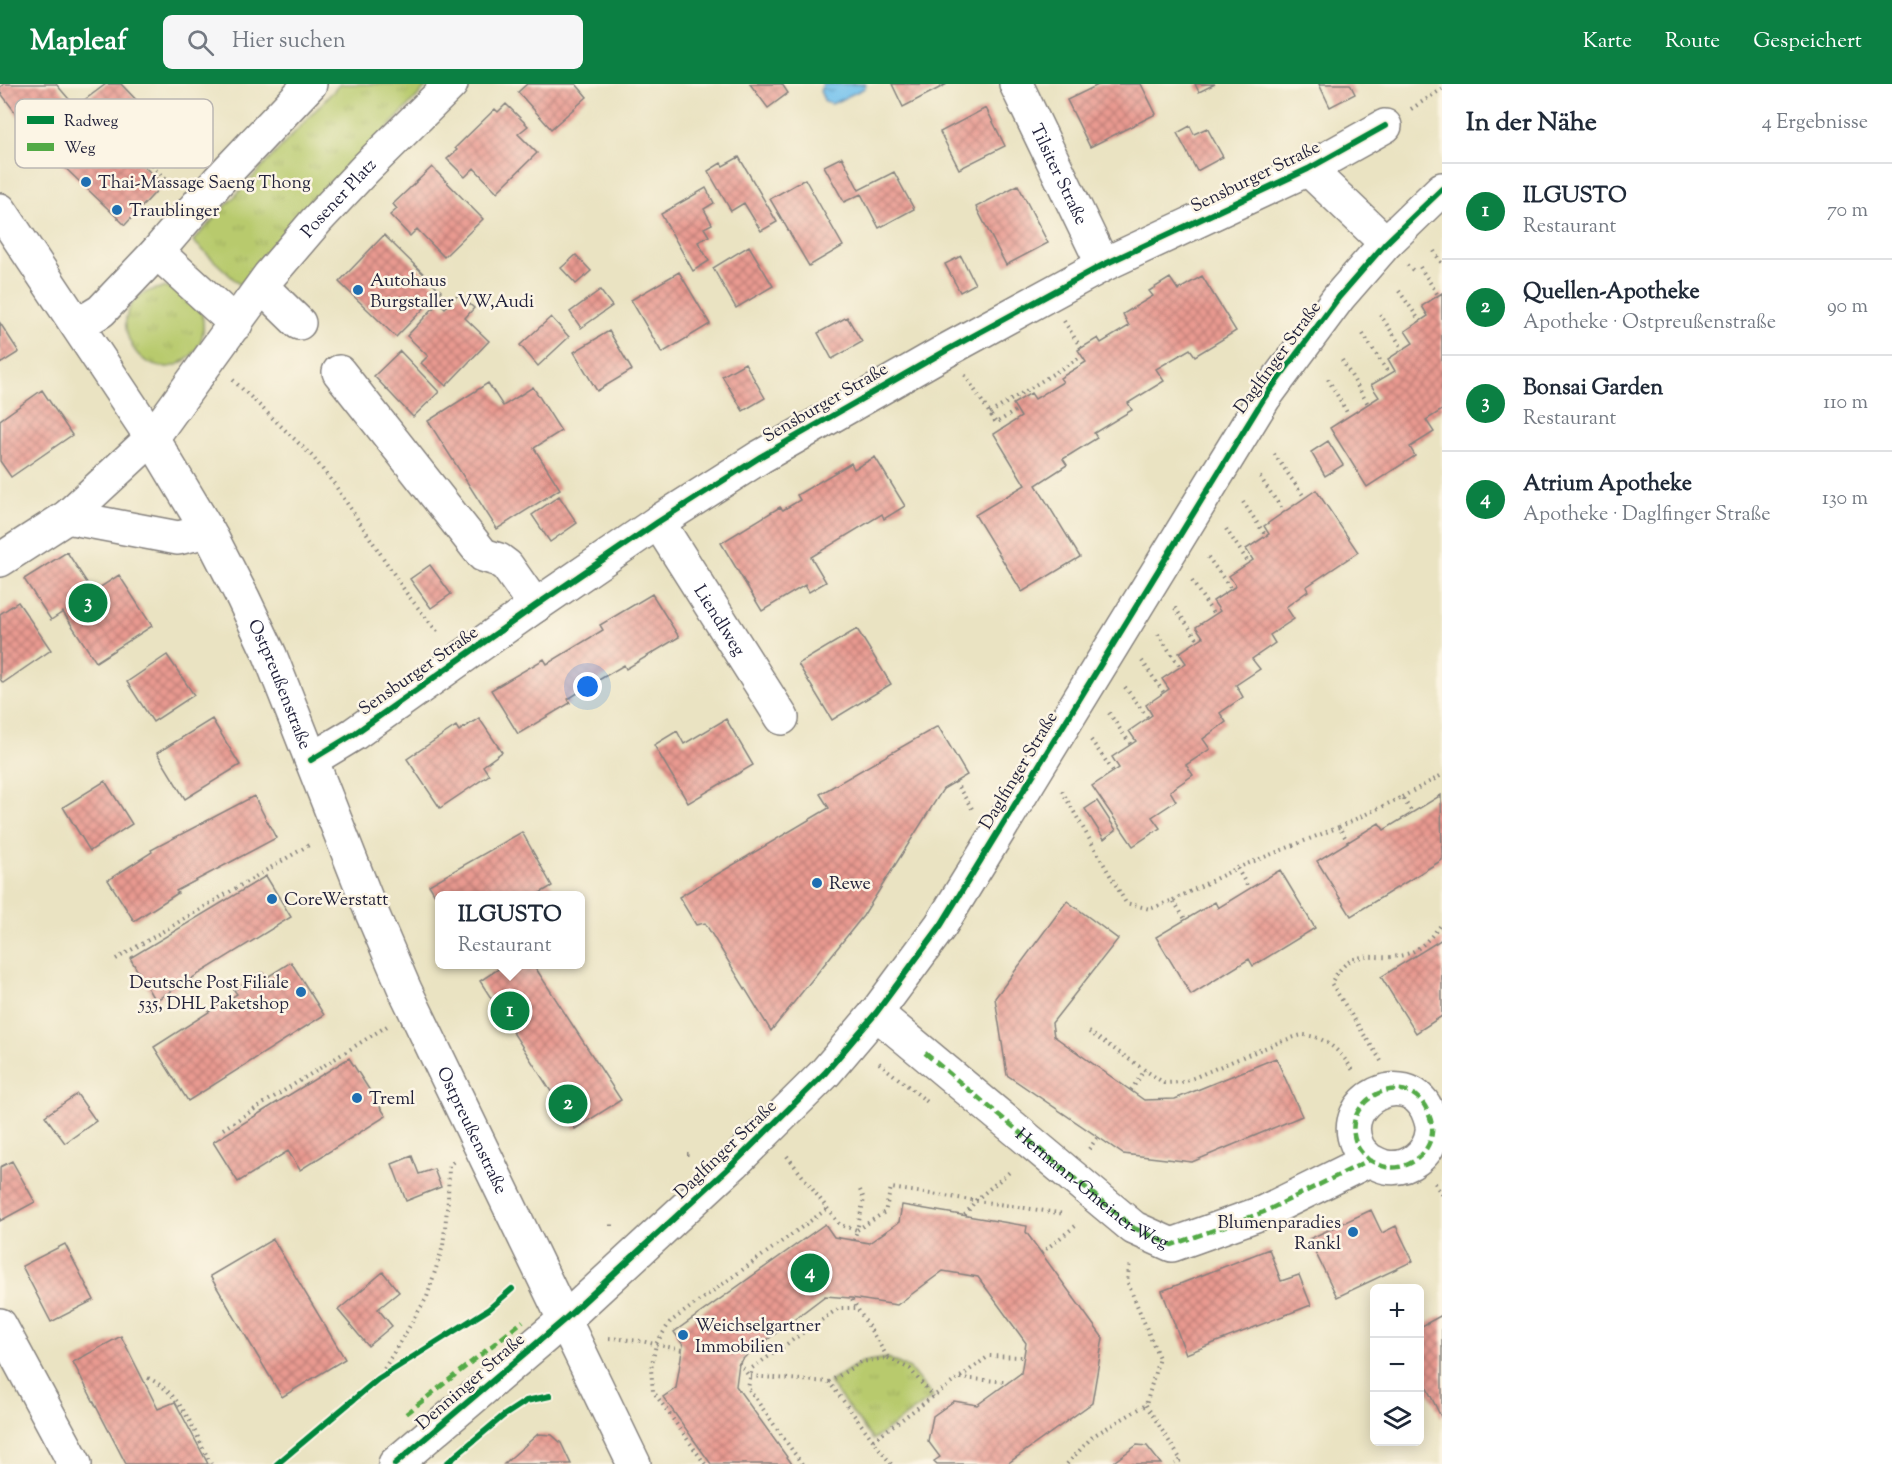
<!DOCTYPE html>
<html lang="de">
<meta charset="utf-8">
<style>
body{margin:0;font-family:"Sorts Mill Goudy",serif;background:#f6f6f7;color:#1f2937}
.controls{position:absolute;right:18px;bottom:18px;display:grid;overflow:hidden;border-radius:9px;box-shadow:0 3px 15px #0003}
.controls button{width:54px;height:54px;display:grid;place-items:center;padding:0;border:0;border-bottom:2px solid #e0e1e3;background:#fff;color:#1f2937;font:30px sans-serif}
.you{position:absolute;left:588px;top:603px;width:21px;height:21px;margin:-15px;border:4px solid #fff;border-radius:50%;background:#1a73e8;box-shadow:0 0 0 9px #1a73e833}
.badge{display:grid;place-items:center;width:39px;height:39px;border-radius:50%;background:#0b8043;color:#fff;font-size:20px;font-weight:700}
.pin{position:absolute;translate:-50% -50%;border:3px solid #fff;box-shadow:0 2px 6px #0006}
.popup{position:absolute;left:435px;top:807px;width:150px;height:78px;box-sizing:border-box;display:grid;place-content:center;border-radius:9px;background:#fff;filter:drop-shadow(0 2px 4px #0005);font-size:20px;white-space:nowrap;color:#747a83}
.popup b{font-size:22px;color:#1f2937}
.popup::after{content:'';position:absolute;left:50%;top:100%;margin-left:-12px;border:12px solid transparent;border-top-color:#fff}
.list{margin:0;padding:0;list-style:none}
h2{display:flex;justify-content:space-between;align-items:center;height:78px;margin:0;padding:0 24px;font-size:26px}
h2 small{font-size:20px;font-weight:400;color:#747a83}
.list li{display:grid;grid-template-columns:39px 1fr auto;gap:18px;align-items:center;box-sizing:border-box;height:96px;padding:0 24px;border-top:2px solid #e0e1e3}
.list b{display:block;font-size:22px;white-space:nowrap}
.list p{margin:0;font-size:20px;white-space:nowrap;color:#747a83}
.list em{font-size:20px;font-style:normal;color:#747a83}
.icon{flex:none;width:33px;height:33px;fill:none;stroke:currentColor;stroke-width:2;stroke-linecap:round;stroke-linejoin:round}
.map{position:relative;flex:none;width:1442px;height:1380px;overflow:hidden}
header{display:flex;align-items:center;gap:36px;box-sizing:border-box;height:84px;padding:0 30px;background:#0b8043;color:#fff}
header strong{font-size:28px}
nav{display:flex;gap:33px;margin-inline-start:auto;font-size:21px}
.search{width:420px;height:54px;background:#f6f6f7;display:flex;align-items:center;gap:15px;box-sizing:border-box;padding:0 21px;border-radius:9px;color:#747a83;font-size:22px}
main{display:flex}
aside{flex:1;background:#fff}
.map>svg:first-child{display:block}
.park{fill:url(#park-tufts);stroke:#6d7654;stroke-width:1.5}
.water{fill:url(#water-ripples);stroke:#4a7294;stroke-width:1.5}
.building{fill:url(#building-cross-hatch)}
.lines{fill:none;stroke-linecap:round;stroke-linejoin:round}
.minor-casing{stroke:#86827e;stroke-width:36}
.major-casing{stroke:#86827e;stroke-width:36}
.path{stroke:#86827e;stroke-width:4;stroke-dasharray:1.5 4.5;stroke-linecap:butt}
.minor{stroke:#fff;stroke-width:33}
.major{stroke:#fff;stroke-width:33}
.quiet{stroke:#53aa46;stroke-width:4.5;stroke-dasharray:9 4.5;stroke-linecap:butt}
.cycleway-casing{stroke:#fcf5e5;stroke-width:10}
.cycleway{stroke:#00873e;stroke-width:6}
.poi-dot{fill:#1f6fb2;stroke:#fcf5e5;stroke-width:2}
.labels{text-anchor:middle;stroke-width:5;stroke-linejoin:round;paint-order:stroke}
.street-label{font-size:18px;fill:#22223b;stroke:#fcf5e5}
.poi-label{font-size:18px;fill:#22223b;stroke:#fcf5e5;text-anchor:start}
.key{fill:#fcf5e5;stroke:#bbb6b2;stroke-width:1.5}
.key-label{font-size:16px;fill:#22223b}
</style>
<header>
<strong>Mapleaf</strong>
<div class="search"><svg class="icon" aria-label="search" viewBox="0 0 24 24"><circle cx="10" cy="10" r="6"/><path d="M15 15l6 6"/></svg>Hier suchen</div>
<nav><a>Karte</a><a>Route</a><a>Gespeichert</a></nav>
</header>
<main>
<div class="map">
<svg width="1442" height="1380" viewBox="0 0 1442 1380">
<defs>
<pattern id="park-tufts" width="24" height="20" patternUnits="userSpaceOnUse" patternTransform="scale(1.5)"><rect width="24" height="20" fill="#b8ca6d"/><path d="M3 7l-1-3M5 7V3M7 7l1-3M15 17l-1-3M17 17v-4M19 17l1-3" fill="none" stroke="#9ead5f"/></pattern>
<pattern id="water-ripples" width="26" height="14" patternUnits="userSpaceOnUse" patternTransform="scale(1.5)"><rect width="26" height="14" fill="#72c1ed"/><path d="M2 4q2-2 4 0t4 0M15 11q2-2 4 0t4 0" fill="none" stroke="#5d9cc1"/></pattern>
<pattern id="building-cross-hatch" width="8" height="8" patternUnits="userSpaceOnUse" patternTransform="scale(1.5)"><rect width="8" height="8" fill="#e99a90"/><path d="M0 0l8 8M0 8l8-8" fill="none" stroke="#bc7d77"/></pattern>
</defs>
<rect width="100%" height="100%" fill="#fcf5e5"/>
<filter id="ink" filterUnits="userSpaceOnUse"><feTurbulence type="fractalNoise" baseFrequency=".0167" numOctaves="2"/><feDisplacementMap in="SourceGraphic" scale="12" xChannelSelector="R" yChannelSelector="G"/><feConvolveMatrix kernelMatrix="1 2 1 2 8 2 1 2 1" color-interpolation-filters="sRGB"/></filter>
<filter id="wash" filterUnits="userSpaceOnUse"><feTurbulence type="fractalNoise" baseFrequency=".008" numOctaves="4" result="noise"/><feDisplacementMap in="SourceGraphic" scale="24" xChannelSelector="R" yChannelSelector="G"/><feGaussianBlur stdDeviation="1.35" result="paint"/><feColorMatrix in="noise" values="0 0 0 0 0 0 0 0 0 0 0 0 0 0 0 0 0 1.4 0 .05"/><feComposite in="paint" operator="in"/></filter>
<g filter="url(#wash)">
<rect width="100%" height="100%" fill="#eae3c2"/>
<path class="park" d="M340,0H429L240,201L193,157Z
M171,203L202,229C205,245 204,260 191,272C139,318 85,207 171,203Z
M888,1274L910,1285L933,1313L873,1356L829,1298L861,1278Z"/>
<path class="water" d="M823,0H866L865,4L832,20L825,18L820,7Z"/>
<g id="blocks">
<path class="building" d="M4,0H56L74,21L79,20L106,0H121L143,23L110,51L163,100L125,141L36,56L0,8V3Z
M527,0H576L587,13L551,45L518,8Z
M750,0H782L788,9L768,24Z
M892,0H947L903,23Z
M1100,0H1141L1156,30L1090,63L1067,16Z
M1195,0H1215L1199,8Z
M1319,0H1350L1355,10L1330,23Z
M506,20L528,42L518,50L537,69L497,108L474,84L465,93L447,75L457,66L455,64L495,25L498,28Z
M986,24L1005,62L959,85L940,48Z
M1190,42L1194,50L1207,44L1223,73L1197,87L1177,49Z
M739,73L777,138L761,147L744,119L731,127L708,87L721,79L723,82Z
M842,73L859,106L894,88L914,125L879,144L861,110L844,118L824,82Z
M432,83L483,135L444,173L417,145L410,152L390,131L397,125L393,120Z
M805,95L843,162L809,182L770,115Z
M1018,101L1048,159L1006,181L976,123Z
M706,104L714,119L704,125L712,140L704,144L709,152L698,158L709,177L693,187L661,130Z
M384,151L441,207L396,253L339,198Z
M749,162L773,202L736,224L713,184Z
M576,171L591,187L576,200L561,184Z
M961,172L975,200L960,208L945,180Z
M679,188L710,240L662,269L631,216Z
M1202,192L1236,247L1195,272L1190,265L1156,285L1164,297L1128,319L1132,326L1094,349L1097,354L1063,375L1067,381L1036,401L1080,473L1022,508L975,431L1025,401L994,350L1021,333L1013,320L1031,309L1035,315L1063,298L1060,294L1086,278L1078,266L1098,254L1101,259L1129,242L1123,230L1153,212L1149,207L1170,194L1178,206Z
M600,206L612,222L581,244L570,228Z
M1442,209V326L1426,336L1434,348L1410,363L1415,372L1367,403L1330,344L1379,313L1371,301L1395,287L1388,275L1413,259L1405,247L1428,232L1422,222Z
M459,210L474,224L465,234L489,257L446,302L421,279L428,272L407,252L439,218L445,224Z
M551,233L569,253L538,282L520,261Z
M847,233L862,258L832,275L818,249Z
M0,239L19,268L0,280Z
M609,247L632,286L597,307L574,268Z
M400,267L439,308L413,333L374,292Z
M745,279L765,314L743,327L722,292Z
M488,299L503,322L533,303L561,347L534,364L560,405L497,445L428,337Z
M42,306L72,351L11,393L0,377V336Z
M1328,357L1343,381L1325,392L1311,368Z
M875,373L905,422L884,435L882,430L811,473L826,498L809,508L805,501L762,527L721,459L780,423L783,426L800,416L797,411L851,379L854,385Z
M1316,406L1358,468L1306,503L1308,507L1286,523L1294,535L1270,551L1275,559L1252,575L1260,585L1236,601L1243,613L1220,629L1226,638L1203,655L1210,665L1186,681L1193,691L1170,707L1176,717L1152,733L1160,744L1133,762L1092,702L1119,684L1112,673L1136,657L1129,647L1152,631L1146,621L1169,605L1162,595L1186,579L1179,569L1203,553L1196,543L1220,527L1213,517L1236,502L1229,492L1253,476L1246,465L1269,450L1264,442Z
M559,412L577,439L550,458L532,431Z
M67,468L93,508L119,491L152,542L96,578L63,528L51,536L24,495Z
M430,481L451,510L431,524L410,495Z
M652,510L679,553L626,585L624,581L597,597L568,615L570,619L518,650L491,606L544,575L547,580L603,546L600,541Z
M18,518L51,566L3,599L0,595V530Z
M857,545L891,600L832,636L798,580Z
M167,571L194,611L153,638L127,598Z
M479,634L502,668L483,682L489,691L440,724L407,675L456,642L459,647Z
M212,635L240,681L185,715L157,669Z
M726,635L753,681L688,719L654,661L677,647L684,660Z
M938,642L967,691L943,705L863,832L771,947L705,839L696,841L679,813L829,724L820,710Z
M105,697L132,740L90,767L63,723Z
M1441,711L1442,776L1351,832L1317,777L1379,739L1384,746Z
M254,712L276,754L176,807L178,809L134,837L108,796L152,768L151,766Z
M1097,717L1116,746L1104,755L1085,725Z
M522,748L552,802L535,812H440V819L429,801Z
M1280,786L1315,844L1253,882L1249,875L1191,911L1156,853L1215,818L1218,824Z
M266,792L291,833L155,917L130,874Z
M1067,817L1118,855L1052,939L1054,952L1144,1016L1175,1015L1276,974L1302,1032L1192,1078L1123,1070L1007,991L995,914Z
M1442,855V932L1416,949L1381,893Z
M291,878L324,931L188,1017L154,963L237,910L234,906L262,888L266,894Z
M506,880H533L621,1016L575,1045L480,897Z
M349,974L386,1032L300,1086L288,1067L238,1098L213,1058Z
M77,1010L96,1037L65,1059L45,1032Z
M412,1072L419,1090L434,1085L441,1103L406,1117L392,1080Z
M12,1077L35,1118L0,1137V1083Z
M902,1121L1027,1142L1026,1148L1103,1254L1092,1319L1007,1380H937L934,1377L940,1373L928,1357L933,1332L954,1317L977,1321L1021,1289L1026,1259L978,1193L943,1187L897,1221L851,1214L825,1212L747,1271L739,1279L736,1302L792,1380H711L663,1313L676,1304L683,1261L674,1248L825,1140L834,1153L869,1159L899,1138Z
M1371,1126L1382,1149L1396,1142L1413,1177L1337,1213L1309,1155Z
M273,1155L345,1275L282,1313L210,1192Z
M65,1160L94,1216L51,1238L22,1182Z
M1269,1165L1281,1197L1299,1191L1311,1221L1186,1270L1162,1207Z
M383,1188L399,1208L378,1225L392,1242L368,1262L338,1226Z
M1442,1231V1335L1420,1290V1243Z
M121,1252L158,1325L175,1318L208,1380H126L73,1278Z
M538,1350L552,1351L561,1359L571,1380H504Z
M1137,1361L1147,1362L1161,1380H1111Z"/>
</g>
</g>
<g filter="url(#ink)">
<use href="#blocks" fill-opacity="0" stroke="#86827e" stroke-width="1.5"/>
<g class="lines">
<defs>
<g id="minor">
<path id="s1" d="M1016,0L1103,181"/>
<path d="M1308,85L1386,159"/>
<path d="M157,168L236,240"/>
<path d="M262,203L299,239"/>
<path d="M78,241L101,227L157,168L219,96L310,0"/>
<path d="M339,288L483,471L499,476L507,482L535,522"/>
<path d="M67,433L178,454L208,447"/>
<path id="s2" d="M658,438L782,634"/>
<path id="s3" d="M0,476L67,433L152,354L269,192L316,137L366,84L451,0"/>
<path d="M311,676L354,650L535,522L658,438L760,373L949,265L1103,181L1308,85L1385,42"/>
<path id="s4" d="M876,929L1134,1144L1172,1161L1264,1128L1369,1076C1374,1078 1380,1082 1386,1083C1408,1087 1430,1070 1432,1048C1433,1040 1430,1033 1427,1026C1406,982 1337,1016 1357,1061C1359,1067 1365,1072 1369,1076"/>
<path d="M0,1241L75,1380"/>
<path d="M395,1380L564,1236L734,1079L825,989L876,929L941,841L1264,314L1339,213L1386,159L1442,105"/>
</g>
<g id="major">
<path id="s5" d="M0,126L152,354L212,454L243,514L270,571L369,822L405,906L634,1380"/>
</g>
</defs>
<use href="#minor" class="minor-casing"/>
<use href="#major" class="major-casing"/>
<path class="path" d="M1411,25L1442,5
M125,57L173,102
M1434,167L1442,180
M1407,181L1415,188
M1420,183L1438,211
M1399,207L1420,237
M1380,230L1403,265
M1064,237L1081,264
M1363,250L1389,290
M1342,276L1368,320
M965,291L996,339L1017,326
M1328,295L1349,332
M233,296L312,372L335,401L407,510L439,550
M990,329L1082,272
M1274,370L1305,414
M1260,393L1284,428
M1243,418L1266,452
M1226,445L1248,478
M1208,473L1231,505
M1192,497L1214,531
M1175,524L1198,556
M1158,550L1180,583
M1142,577L1164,609
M1125,603L1148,634
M1109,629L1131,661
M1091,656L1113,687
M955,698L973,726
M1062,707L1126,819L1150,825L1173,816L1185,835
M1402,713L1442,691
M1339,743L1402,713L1412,728
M1237,784L1339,743L1348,758
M1173,816L1237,784L1249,805
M116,875L309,761
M1089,948L1164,999L1184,998C1201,991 1293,950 1304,951C1327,953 1342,969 1354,988
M1381,977L1331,899C1355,857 1372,881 1407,870C1422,865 1432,851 1442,840
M879,979L930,1020
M1131,1006L1145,986
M223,1045L387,942
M1089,1065L1097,1054
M687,1070H689
M787,1072L840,1141L857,1146L854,1156
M1435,1099L1442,1112
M860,1106L864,1115L857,1146L885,1128L891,1104L1065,1130
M965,1131L976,1116L1012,1086
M611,1142V1139
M1041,1169L1078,1140
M609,1254L641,1257L682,1266
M888,1274L910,1285L933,1313
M739,1279L749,1292L829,1298L891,1380
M148,1294C183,1310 194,1348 211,1380
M960,1294L1008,1298
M378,1295L427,1213L443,1162L448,1116L449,1081L454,1077
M829,1298L861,1278L888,1274L851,1214
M1146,1321L1181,1376L1175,1380
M873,1356L989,1272L1023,1273
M705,1380L653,1307L651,1285L656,1260L670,1238L827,1125
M802,1380L748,1304L752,1284L839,1224H858
M1067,1380L1093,1352L1146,1321L1159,1274L1127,1197L1130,1178"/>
<use href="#minor" class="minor"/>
<use href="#major" class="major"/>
<path class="quiet" d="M925,969L1134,1144L1172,1161L1264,1128L1369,1076C1374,1078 1380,1082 1386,1083C1408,1087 1430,1070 1432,1048C1433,1040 1430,1033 1427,1026C1406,982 1337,1016 1357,1061C1359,1067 1365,1072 1369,1076
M406,1330L523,1237"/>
<defs>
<path id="cycleway" d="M311,676L354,650L535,522L658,438L760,373L949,265L1103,181L1308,85L1385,42
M277,1380L378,1295L489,1225L512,1205
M395,1380L564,1236L734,1079L825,989L876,929L941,841L1264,314L1339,213L1386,159L1442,105
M446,1380L503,1332L526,1317L550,1312"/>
</defs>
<use href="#cycleway" class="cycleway-casing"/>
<use href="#cycleway" class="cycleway"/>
</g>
</g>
<g class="poi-dot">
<circle cx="86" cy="98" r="6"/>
<circle cx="117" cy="126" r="6"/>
<circle cx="358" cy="206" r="6"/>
<circle cx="817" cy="799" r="6"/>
<circle cx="272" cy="815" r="6"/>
<circle cx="301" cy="908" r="6"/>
<circle cx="357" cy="1014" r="6"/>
<circle cx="1353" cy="1148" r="6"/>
<circle cx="683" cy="1251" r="6"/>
</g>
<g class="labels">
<g class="street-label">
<text dy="6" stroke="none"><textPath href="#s1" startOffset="100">Tilsiter Straße</textPath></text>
<text transform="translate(1255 92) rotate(-26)" y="6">Sensburger Straße</text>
<text dy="6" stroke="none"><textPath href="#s3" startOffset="500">Posener Platz</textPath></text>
<text transform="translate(1277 273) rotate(-54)" y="6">Daglfinger Straße</text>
<text transform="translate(825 318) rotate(-30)" y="6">Sensburger Straße</text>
<text dy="6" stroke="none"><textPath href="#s2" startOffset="116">Liendlweg</textPath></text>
<text transform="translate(418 586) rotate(-35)" y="6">Sensburger Straße</text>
<text dy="6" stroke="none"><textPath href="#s5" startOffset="552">Ostpreußenstraße</textPath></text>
<text transform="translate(1018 686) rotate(-59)" y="6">Daglfinger Straße</text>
<text dy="6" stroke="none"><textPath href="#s5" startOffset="1038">Ostpreußenstraße</textPath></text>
<text transform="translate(725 1065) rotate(-44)" y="6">Daglfinger Straße</text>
<text dy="6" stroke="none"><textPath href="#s4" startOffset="279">Hermann-Gmeiner-Weg</textPath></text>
<text transform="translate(470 1297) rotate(-41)" y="6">Denninger Straße</text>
</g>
<g class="poi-label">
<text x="98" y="104">Thai-Massage Saeng Thong</text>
<text x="129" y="132">Traublinger</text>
<text x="370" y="202">Autohaus<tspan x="370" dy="21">Burgstaller VW,Audi</tspan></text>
<text x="829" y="805">Rewe</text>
<text x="284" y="821">CoreWerstatt</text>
<text x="289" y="904" text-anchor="end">Deutsche Post Filiale<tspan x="289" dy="21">535, DHL Paketshop</tspan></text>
<text x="369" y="1020">Treml</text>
<text x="1341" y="1144" text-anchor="end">Blumenparadies<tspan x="1341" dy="21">Rankl</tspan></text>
<text x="695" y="1247">Weichselgartner<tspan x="695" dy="21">Immobilien</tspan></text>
</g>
</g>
<rect x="15" y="15" width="198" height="69" rx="9" class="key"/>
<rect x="27" y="32" width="27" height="8" fill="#00873e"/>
<rect x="27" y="59" width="27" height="8" fill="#53aa46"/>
<g class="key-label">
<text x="64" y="42">Radweg</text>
<text x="64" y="69">Weg</text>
</g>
</svg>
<div class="controls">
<button>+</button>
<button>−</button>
<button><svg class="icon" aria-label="layers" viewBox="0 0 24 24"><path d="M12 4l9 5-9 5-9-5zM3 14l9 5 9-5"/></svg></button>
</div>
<div class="you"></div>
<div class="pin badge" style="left:510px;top:927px">1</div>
<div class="popup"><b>ILGUSTO</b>Restaurant</div>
<div class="pin badge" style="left:568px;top:1020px">2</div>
<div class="pin badge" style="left:88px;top:519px">3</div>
<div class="pin badge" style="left:810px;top:1189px">4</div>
</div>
<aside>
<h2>In der Nähe<small>4 Ergebnisse</small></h2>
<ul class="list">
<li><span class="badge">1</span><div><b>ILGUSTO</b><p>Restaurant</p></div><em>70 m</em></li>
<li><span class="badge">2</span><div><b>Quellen-Apotheke</b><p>Apotheke · Ostpreußenstraße</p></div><em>90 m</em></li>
<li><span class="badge">3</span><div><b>Bonsai Garden</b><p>Restaurant</p></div><em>110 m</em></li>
<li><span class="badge">4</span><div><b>Atrium Apotheke</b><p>Apotheke · Daglfinger Straße</p></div><em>130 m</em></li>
</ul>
</aside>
</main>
